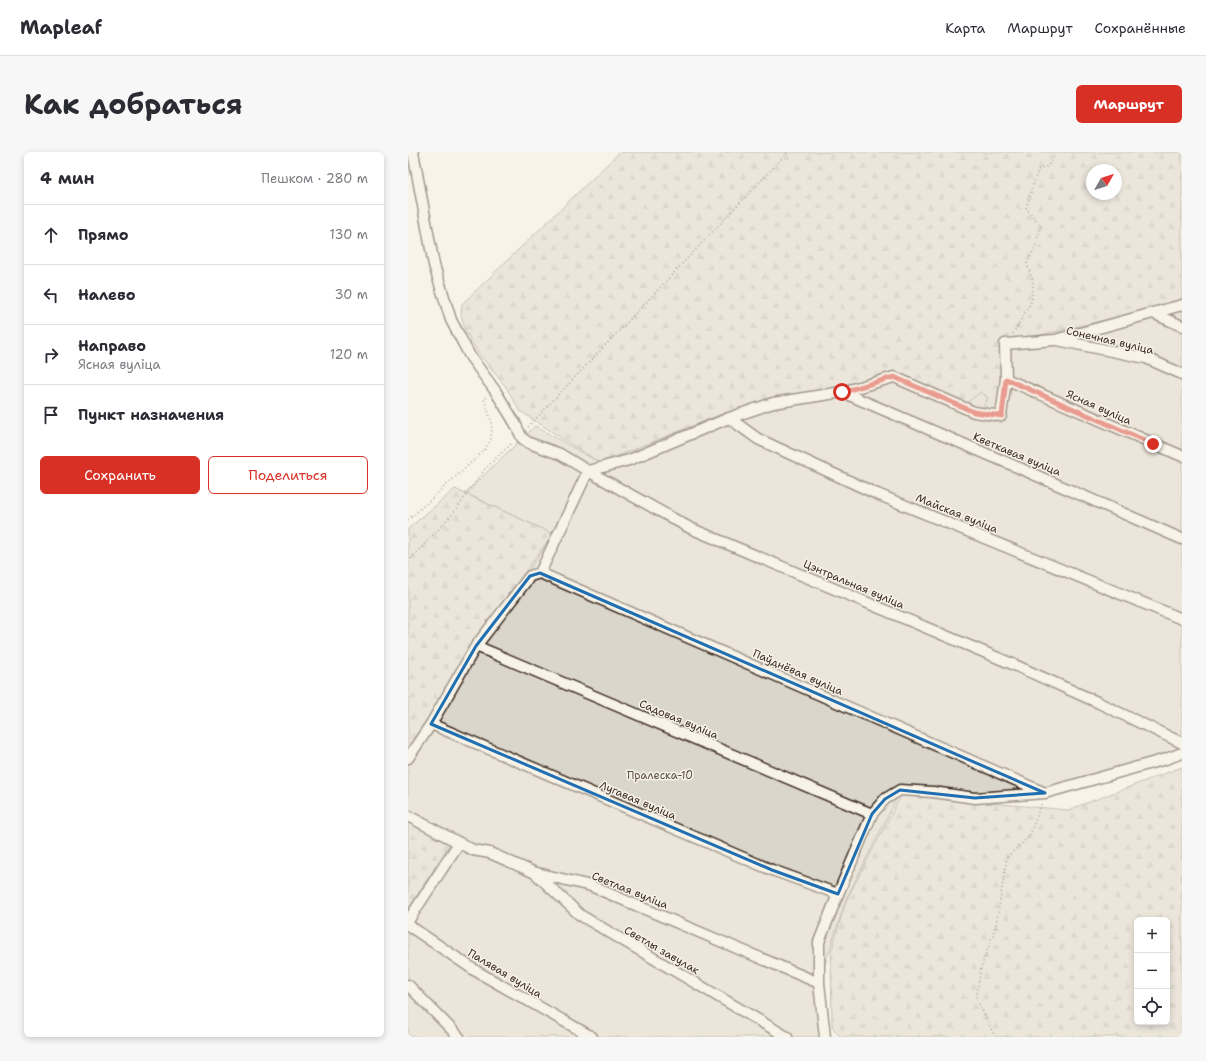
<!DOCTYPE html>
<html lang="ru">
<meta charset="utf-8">
<style>
body{margin:0;font-family:"Shantell Sans",sans-serif;background:#f7f7f7;color:#2b2b33}
.controls{position:absolute;right:12px;bottom:12px;display:grid;overflow:hidden;border-radius:6px;box-shadow:0 2px 6px #0003}
.controls button{width:36px;height:36px;display:grid;place-items:center;padding:0;border:0;border-bottom:1px solid #e1e1e2;background:#fff;color:#2b2b33;font:20px sans-serif}
.compass{position:absolute;left:678px;top:12px;width:36px;height:36px;border-radius:50%;background:#fff;box-shadow:0 2px 6px #0003;rotate:51deg}
.stop{position:absolute;width:12px;height:12px;margin:-9px;border:3px solid #d93025;border-radius:50%;background:#fff}
.stop.end{background:#d93025;border-color:#fff;box-shadow:0 1px 4px #0008}
.list{margin:0;padding:0;list-style:none}
h2{display:flex;justify-content:space-between;align-items:center;height:52px;margin:0;padding:0 16px;font-size:17px}
h2 small{font-size:13px;font-weight:400;color:#7c7c81}
.list li{display:grid;grid-template-columns:26px 1fr auto;gap:12px;align-items:center;box-sizing:border-box;height:60px;padding:0 16px;border-top:1px solid #e1e1e2}
.list b{display:block;font-size:15px;white-space:nowrap}
.list p{margin:0;font-size:13px;white-space:nowrap;color:#7c7c81}
.list em{font-size:13px;font-style:normal;color:#7c7c81}
.actions{display:flex;gap:8px;padding:12px 16px}
.actions a{flex:1;padding:9px 0;border:1px solid #d93025;border-radius:6px;text-align:center;font-size:14px;color:#d93025}
.actions .main{background:#d93025;color:#fff}
.icon{flex:none;width:22px;height:22px;fill:none;stroke:currentColor;stroke-width:2;stroke-linecap:round;stroke-linejoin:round}
.map{position:relative;flex:none;width:774px;height:885px;overflow:hidden;border-radius:6px}
header{display:flex;align-items:center;gap:24px;box-sizing:border-box;height:56px;padding:0 20px;background:#fff;border-bottom:1px solid #e1e1e2}
header strong{font-size:19px}
nav{display:flex;gap:22px;margin-inline-start:auto;font-size:14px}
.intro{display:flex;align-items:center;justify-content:space-between;box-sizing:border-box;height:96px;padding:0 24px}
h1{margin:0;font-size:28px}
.button{padding:10px 18px;border-radius:6px;background:#d93025;color:#fff;font-size:14px;font-weight:700}
main{display:flex;gap:24px;padding:0 24px}
aside{flex:1;background:#fff;border-radius:6px;box-shadow:0 2px 6px #0003}
.map>svg:first-child{display:block}
.green{fill:#dbd6cb;stroke:#8b8074}
.forest{fill:url(#forest-firs);stroke:#8b8074;fill-rule:evenodd}
.lines{fill:none;stroke-linecap:round;stroke-linejoin:round}
.minor-casing{stroke:#3b2a1e;stroke-width:13}
.path{stroke:#3b2a1e;stroke-width:1.5;stroke-dasharray:1 3;stroke-linecap:butt}
.minor{stroke:#f7f3e8;stroke-width:10}
.route{stroke:#d93025;stroke-width:5}
.marked{fill:none;stroke:#1f6fb2;stroke-width:3;stroke-linejoin:round}
.labels{text-anchor:middle;stroke-width:3;stroke-linejoin:round;paint-order:stroke}
.street-label{font-size:11px;fill:#3b2a1e;stroke:#f7f3e8}
.park-label{font-size:11px;fill:#5b4c41;stroke:#f7f3e8}
</style>
<header>
<strong>Mapleaf</strong>
<nav><a>Карта</a><a>Маршрут</a><a>Сохранённые</a></nav>
</header>
<div class="intro"><h1>Как добраться</h1><a class="button">Маршрут</a></div>
<main>
<aside>
<h2>4 мин<small>Пешком · 280 m</small></h2>
<ul class="list">
<li><svg class="icon" aria-label="ahead" viewBox="0 0 24 24"><path d="M12 20V5M6 11l6-6 6 6"/></svg><div><b>Прямо</b></div><em>130 m</em></li>
<li><svg class="icon" aria-label="left" viewBox="0 0 24 24"><path d="M17 20v-9H6M10 6l-5 5 5 5"/></svg><div><b>Налево</b></div><em>30 m</em></li>
<li><svg class="icon" aria-label="right" viewBox="0 0 24 24"><path d="M7 20v-9h11M14 6l5 5-5 5"/></svg><div><b>Направо</b><p>Ясная вуліца</p></div><em>120 m</em></li>
<li><svg class="icon" aria-label="arrive" viewBox="0 0 24 24"><path d="M6 21V4h12l-3 4 3 4H6"/></svg><div><b>Пункт назначения</b></div></li>
</ul>
<div class="actions"><a class="main">Сохранить</a><a>Поделиться</a></div>
</aside>
<div class="map">
<svg width="774" height="885" viewBox="0 0 774 885">
<defs>
<pattern id="forest-firs" width="22" height="20" patternUnits="userSpaceOnUse"><rect width="22" height="20" fill="#dbd6cb"/><path d="M5 1l3.5 6h-7zM16 11l3.5 6h-7z" fill="#bdb8ae"/></pattern>
</defs>
<rect width="100%" height="100%" fill="#f7f3e8"/>
<filter id="ink" filterUnits="userSpaceOnUse"><feTurbulence type="fractalNoise" baseFrequency=".025" numOctaves="2"/><feDisplacementMap in="SourceGraphic" scale="8" xChannelSelector="R" yChannelSelector="G"/><feConvolveMatrix kernelMatrix="1 2 1 2 8 2 1 2 1" color-interpolation-filters="sRGB"/></filter>
<g filter="url(#ink)">
<path class="green" d="M774,150V605L641,644L491,642L438,747L411,831L415,885H0V599L145,382L57,341L127,274L192,311L316,261L471,225L573,240L580,246L574,258L592,259L597,191Z"/>
<path class="forest" d="M212,0H774V150L598,191L592,259L574,258L580,246L573,240L557,252L471,225L316,261L192,311L112,259L98,235L70,201L57,178L53,163L54,152ZM684,18H708V42H684Z
M47,337L145,382L64,492L0,600V377Z
M774,615V885H432L424,874L423,800L438,749L493,643L660,658ZM729,768H759V870H729Z
M0,668L43,690L0,758Z"/>
<g class="lines">
<defs>
<path id="minor" d="M5,0L26,113L43,168L62,204L88,240L107,271L114,286L121,291L152,302L180,319L282,376L602,511L689,550L774,591
M745,161L774,174
M649,188L738,206L774,222
M598,227L774,304
M434,240L609,315L774,387
M321,266L350,287L469,342L774,467
M132,421L635,640
M68,494L464,662
M23,572L364,718L430,742
M0,606L23,572L68,494L122,424L132,421L180,319L221,308L321,266L365,251L434,240L486,225L566,260L593,264L598,227L597,192L647,188L774,153
M0,664L65,698L82,701L125,720L183,734L411,831
M127,721L172,763L379,885
M0,769L51,691
M0,773L68,819L184,885
M0,833L51,885
M417,885L411,831V790L430,742L464,662L477,647L492,638L525,640L567,646L637,641L758,607L774,601"/>
</defs>
<use href="#minor" class="minor-casing"/>
<path class="path" d="M605,182L624,148L625,129L619,112L627,95L633,74L618,56L630,18L640,14L648,0
M120,275L380,0
M0,368L76,299L83,287L84,271L76,247L79,245
M0,410L47,359L77,317L105,290
M587,885L568,846L573,816L588,774L599,705L621,685L634,650"/>
<use href="#minor" class="minor"/>
</g>
</g>
<g class="lines" filter="url(#ink)">
<path class="route" d="M434,240L486,225L566,260L594,264L598,227L745,292"/>
</g>
<path d="M0 0H774V885H0ZM132,421L637,641L567,646L492,638L477,647L464,662L430,742L364,718L23,572L68,494L122,424Z" fill="#f7f3e8" fill-opacity=".55" fill-rule="evenodd"/>
<path class="marked" d="M132,421L637,641L567,646L492,638L477,647L464,662L430,742L364,718L23,572L68,494L122,424Z"/>
<g class="labels">
<g class="street-label">
<text transform="translate(702 188) rotate(13)" y="4">Сонечная вуліца</text>
<text transform="translate(691 255) rotate(24)" y="4">Ясная вуліца</text>
<text transform="translate(609 302) rotate(23)" y="4">Кветкавая вуліца</text>
<text transform="translate(549 361) rotate(22)" y="4">Майская вуліца</text>
<text transform="translate(446 432) rotate(23)" y="4">Цэнтральная вуліца</text>
<text transform="translate(390 520) rotate(24)" y="4">Паўднёвая вуліца</text>
<text transform="translate(271 567) rotate(23)" y="4">Садовая вуліца</text>
<text transform="translate(230 648) rotate(23)" y="4">Лугавая вуліца</text>
<text transform="translate(222 738) rotate(22)" y="4">Светлая вуліца</text>
<text transform="translate(254 798) rotate(30)" y="4">Светлы завулак</text>
<text transform="translate(97 821) rotate(31)" y="4">Палявая вуліца</text>
</g>
<g class="park-label">
<text x="252" y="627">Пралеска-10</text>
</g>
</g>
</svg>
<div class="controls">
<button>+</button>
<button>−</button>
<button><svg class="icon" aria-label="locate" viewBox="0 0 24 24"><circle cx="12" cy="12" r="6"/><path d="M12 2v4M12 18v4M2 12h4M18 12h4"/></svg></button>
</div>
<svg class="compass" viewBox="-18 -18 36 36"><path d="M0-13l5 13h-10z" fill="#e53935"/><path d="M0 13l5-13h-10z" fill="#7c7c81"/></svg>
<div class="stop" style="left:434px;top:240px"></div>
<div class="stop end" style="left:745px;top:292px"></div>
</div>
</main>
